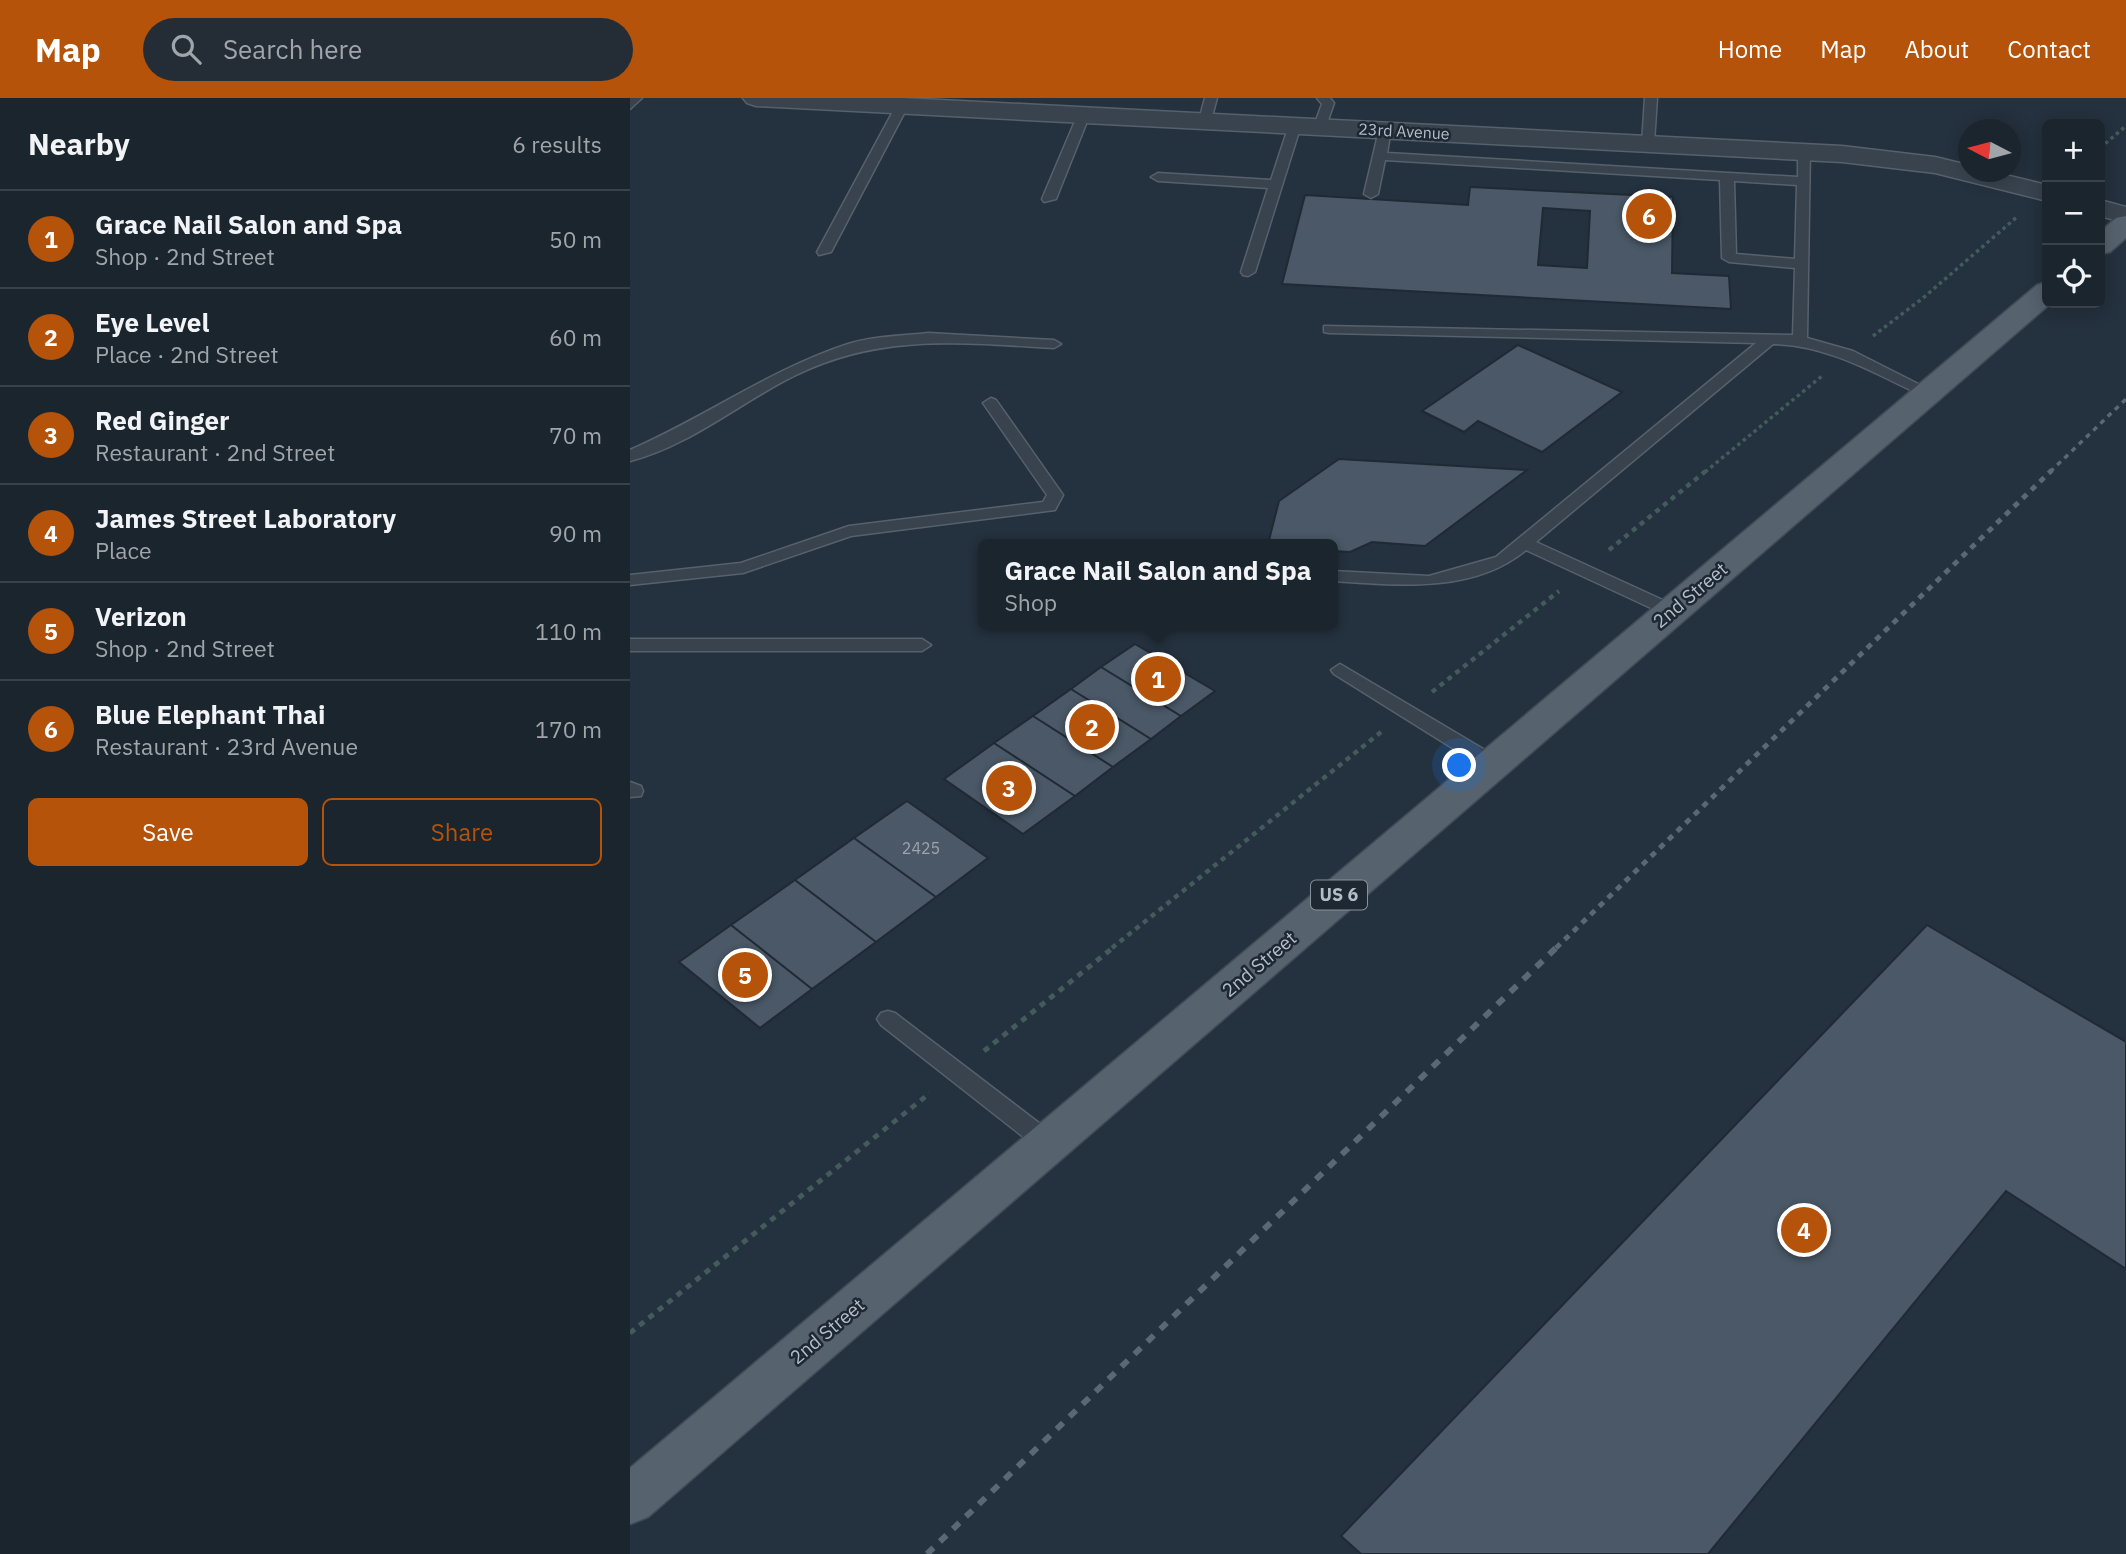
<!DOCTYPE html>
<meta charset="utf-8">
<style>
body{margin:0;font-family:"IBM Plex Sans",sans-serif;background:#242d36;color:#f1f3f6}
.controls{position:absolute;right:21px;top:21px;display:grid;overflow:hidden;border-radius:10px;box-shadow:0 4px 18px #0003}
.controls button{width:63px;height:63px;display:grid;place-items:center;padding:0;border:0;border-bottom:2px solid #39424a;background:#1b252e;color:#f1f3f6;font:35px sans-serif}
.compass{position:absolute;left:1328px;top:21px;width:63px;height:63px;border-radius:50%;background:#1b252e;box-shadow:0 4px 18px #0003;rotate:276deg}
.you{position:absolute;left:830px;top:668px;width:24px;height:24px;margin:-18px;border:5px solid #fff;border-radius:50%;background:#1a73e8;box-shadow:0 0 0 10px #1a73e833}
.badge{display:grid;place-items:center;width:46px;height:46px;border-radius:50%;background:#b45309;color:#fff;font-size:23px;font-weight:700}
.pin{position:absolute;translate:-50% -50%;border:4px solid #fff;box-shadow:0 2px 7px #0006}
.popup{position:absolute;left:348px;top:441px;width:360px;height:91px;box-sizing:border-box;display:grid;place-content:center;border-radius:10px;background:#1b252e;filter:drop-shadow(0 2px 5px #0005);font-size:23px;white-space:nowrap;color:#a0a5aa}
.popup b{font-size:26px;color:#f1f3f6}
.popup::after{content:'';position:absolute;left:50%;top:100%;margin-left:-14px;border:14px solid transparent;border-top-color:#1b252e}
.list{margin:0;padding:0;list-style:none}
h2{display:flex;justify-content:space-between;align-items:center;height:91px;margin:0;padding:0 28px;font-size:30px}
h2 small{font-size:23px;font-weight:400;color:#a0a5aa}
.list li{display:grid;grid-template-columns:46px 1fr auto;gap:21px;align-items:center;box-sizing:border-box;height:98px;padding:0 28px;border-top:2px solid #39424a}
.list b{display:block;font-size:26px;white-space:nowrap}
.list p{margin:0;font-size:23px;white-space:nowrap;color:#a0a5aa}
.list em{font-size:23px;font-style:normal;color:#a0a5aa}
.actions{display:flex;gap:14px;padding:21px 28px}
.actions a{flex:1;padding:16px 0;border:2px solid #b45309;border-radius:10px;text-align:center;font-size:24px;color:#b45309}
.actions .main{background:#b45309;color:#fff}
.icon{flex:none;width:38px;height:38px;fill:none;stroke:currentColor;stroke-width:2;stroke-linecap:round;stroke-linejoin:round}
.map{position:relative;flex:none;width:1496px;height:1456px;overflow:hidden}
header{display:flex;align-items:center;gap:42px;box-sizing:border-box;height:98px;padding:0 35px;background:#b45309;color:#fff}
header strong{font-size:33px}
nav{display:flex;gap:38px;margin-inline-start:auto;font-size:24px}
.search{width:490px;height:63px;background:#242d36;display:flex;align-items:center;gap:18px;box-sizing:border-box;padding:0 24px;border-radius:38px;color:#a0a5aa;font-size:26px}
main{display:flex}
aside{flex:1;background:#1b252e}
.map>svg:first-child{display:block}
.building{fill:#4a5867;stroke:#1f2a35;stroke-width:2;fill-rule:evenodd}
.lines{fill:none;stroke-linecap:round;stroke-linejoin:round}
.service-casing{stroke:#56616c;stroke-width:3}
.minor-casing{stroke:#56616c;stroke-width:3}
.primary-casing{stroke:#414c57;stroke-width:3}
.path-far2{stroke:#445b5c;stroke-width:3.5;stroke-dasharray:3.5 3.5;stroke-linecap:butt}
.path-far1{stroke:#445b5c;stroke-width:4.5;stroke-dasharray:5 5;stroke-linecap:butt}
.path{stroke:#445b5c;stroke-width:5;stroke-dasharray:6 6;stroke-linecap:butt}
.service{fill:#38434e;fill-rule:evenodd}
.minor{fill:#38434e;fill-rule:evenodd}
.primary{fill:#56626e;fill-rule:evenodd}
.rail-far2{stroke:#5a6775;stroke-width:3.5;stroke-dasharray:5 5;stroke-linecap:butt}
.rail-far1{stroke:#5a6775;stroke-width:5;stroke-dasharray:6 6;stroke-linecap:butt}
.rail{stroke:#5a6775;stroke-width:6;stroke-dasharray:9 9;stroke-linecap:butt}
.labels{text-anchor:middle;stroke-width:5;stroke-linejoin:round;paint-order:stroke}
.far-street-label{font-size:16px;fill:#b4bec9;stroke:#1d2833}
.number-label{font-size:16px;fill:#9aa4b0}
.shield{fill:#1d2833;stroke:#87919c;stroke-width:2}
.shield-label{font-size:18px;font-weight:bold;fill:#b4bec9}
.street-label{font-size:19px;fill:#b4bec9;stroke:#1d2833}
</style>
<header>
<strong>Map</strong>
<div class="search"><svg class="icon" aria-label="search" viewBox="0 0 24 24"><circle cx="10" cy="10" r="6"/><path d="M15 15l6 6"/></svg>Search here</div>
<nav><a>Home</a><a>Map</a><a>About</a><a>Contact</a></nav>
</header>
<main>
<aside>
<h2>Nearby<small>6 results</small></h2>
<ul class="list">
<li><span class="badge">1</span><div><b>Grace Nail Salon and Spa</b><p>Shop · 2nd Street</p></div><em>50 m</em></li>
<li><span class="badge">2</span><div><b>Eye Level</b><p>Place · 2nd Street</p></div><em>60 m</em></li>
<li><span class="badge">3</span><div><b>Red Ginger</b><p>Restaurant · 2nd Street</p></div><em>70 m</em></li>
<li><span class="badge">4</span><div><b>James Street Laboratory</b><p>Place</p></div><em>90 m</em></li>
<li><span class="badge">5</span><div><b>Verizon</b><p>Shop · 2nd Street</p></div><em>110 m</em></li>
<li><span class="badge">6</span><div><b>Blue Elephant Thai</b><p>Restaurant · 23rd Avenue</p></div><em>170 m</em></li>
</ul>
<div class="actions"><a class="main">Save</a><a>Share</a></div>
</aside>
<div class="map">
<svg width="1496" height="1456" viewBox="0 0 1496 1456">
<rect width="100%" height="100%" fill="#24313e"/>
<path class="building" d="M840,89L1043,99L1042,175L1099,178L1101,211L652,186L675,97L838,107ZM913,110L960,113L957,170L908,167Z
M888,247L992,294L912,354L848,323L834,334L792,313Z
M709,361L897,372L795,448L742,444L720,454L703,453V446H638L649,403Z
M505,546L585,593L551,618L471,569Z
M471,569L551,618L521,641L441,591Z
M441,591L521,641L483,669L403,618Z
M403,618L483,669L445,698L364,645Z
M364,645L445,698L393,736L314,681Z
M277,703L358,760L306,799L224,740Z
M224,740L306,799L246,844L165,782Z
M165,782L246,844L182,891L101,827Z
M101,827L182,891L130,930L49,864Z
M1297,827L1496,944V1171L1376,1093L1078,1456H731L711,1438Z"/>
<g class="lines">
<defs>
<path id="service" d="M0,0H12L0,11Z
M575,0H587L581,22L575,26L569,22Z
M687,0H700L704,5L696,28L690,32L684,28L692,6Z
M1015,0H1027L1024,45L1018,49L1012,45Z
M273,2L279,6L201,154L189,157L187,154L267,6Z
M454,12L460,16L426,101L414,104L412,101L448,16Z
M660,24L671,27L625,174L618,178L613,177L611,174L638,90L528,83L521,79L528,75L641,82Z
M755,28L761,32L757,55L1168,79V54L1180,51L1177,240L1223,253L1306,295L1298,300L1293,298C1244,275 1198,247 1143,246L906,444L1048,509L1051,513L1048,517H1036L896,452C843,496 767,487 703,483V473L799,478L866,459L1126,245L699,235L694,234V228L1163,237L1165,170L1099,164L1092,160L1090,82L755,62L748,96L741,100L734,96L749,32ZM1104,83L1167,87L1165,161L1106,156Z
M298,235L424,242L431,246L424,250C333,245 251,235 166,277C112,303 60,348 0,363V352C74,320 141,271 218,246C243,238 272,238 298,235Z
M361,300L366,302L433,397L425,412L221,438L113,475L0,487V477L111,465L219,428L413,404L417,397L353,305Z
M0,541H292L301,547L292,553H0Z
M710,566L870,661L872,666L870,671H856L704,576L701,572Z
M0,684L11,688L13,693L11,698L0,699Z
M258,913L265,915L426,1038L429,1045L426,1052L418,1054L410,1052L251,927L247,921L251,915Z"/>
<path id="minor" d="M113,0H272L1212,48L1305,59L1338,67V74H1363L1417,87V103L1305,75L1212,64L126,8L117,5Z
M1470,102L1496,109V125L1470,118Z"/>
<path id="primary" d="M1496,118V140L1480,154L1470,156V134L1486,120Z
M1417,184V205H1421L18,1419L0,1426V1370L1407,187Z"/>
</defs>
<use href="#service" class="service-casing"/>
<use href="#minor" class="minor-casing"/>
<use href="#primary" class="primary-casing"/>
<path class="path-far2" d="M1470,50L1496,28
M1243,238L1293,200L1387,119
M1075,374L1192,278"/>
<path class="path-far1" d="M979,452L1077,372
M802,594L929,493
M482,850L751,634"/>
<path class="path" d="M354,953L485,848
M0,1235L300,995"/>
<use href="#service" class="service"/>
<use href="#minor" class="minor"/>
<use href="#primary" class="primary"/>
<path class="rail-far2" d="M1420,374L1496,301"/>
<path class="rail-far1" d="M926,850L1422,372"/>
<path class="rail" d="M297,1456L928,848"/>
</g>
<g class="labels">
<g class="far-street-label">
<text transform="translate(774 33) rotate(3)" y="6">23rd Avenue</text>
</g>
<g class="number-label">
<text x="291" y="756">2425</text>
</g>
<rect class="shield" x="681" y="782.5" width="56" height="29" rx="5"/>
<g class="shield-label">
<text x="709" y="803">US 6</text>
</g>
<g class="street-label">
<text transform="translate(1060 497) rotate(-40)" y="7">2nd Street</text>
<text transform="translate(629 866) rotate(-40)" y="7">2nd Street</text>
<text transform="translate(197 1233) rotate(-40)" y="7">2nd Street</text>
</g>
</g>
</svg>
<div class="controls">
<button>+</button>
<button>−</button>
<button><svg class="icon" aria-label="locate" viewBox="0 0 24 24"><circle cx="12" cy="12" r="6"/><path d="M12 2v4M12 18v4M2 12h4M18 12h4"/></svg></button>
</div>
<svg class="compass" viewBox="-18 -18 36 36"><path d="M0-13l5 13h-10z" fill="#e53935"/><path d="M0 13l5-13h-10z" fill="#a0a5aa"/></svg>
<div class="you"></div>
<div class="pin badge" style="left:528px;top:581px">1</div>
<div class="popup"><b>Grace Nail Salon and Spa</b>Shop</div>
<div class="pin badge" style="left:462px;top:629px">2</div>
<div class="pin badge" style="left:379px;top:690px">3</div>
<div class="pin badge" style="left:1174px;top:1132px">4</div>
<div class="pin badge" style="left:115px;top:877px">5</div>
<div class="pin badge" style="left:1019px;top:118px">6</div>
</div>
</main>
